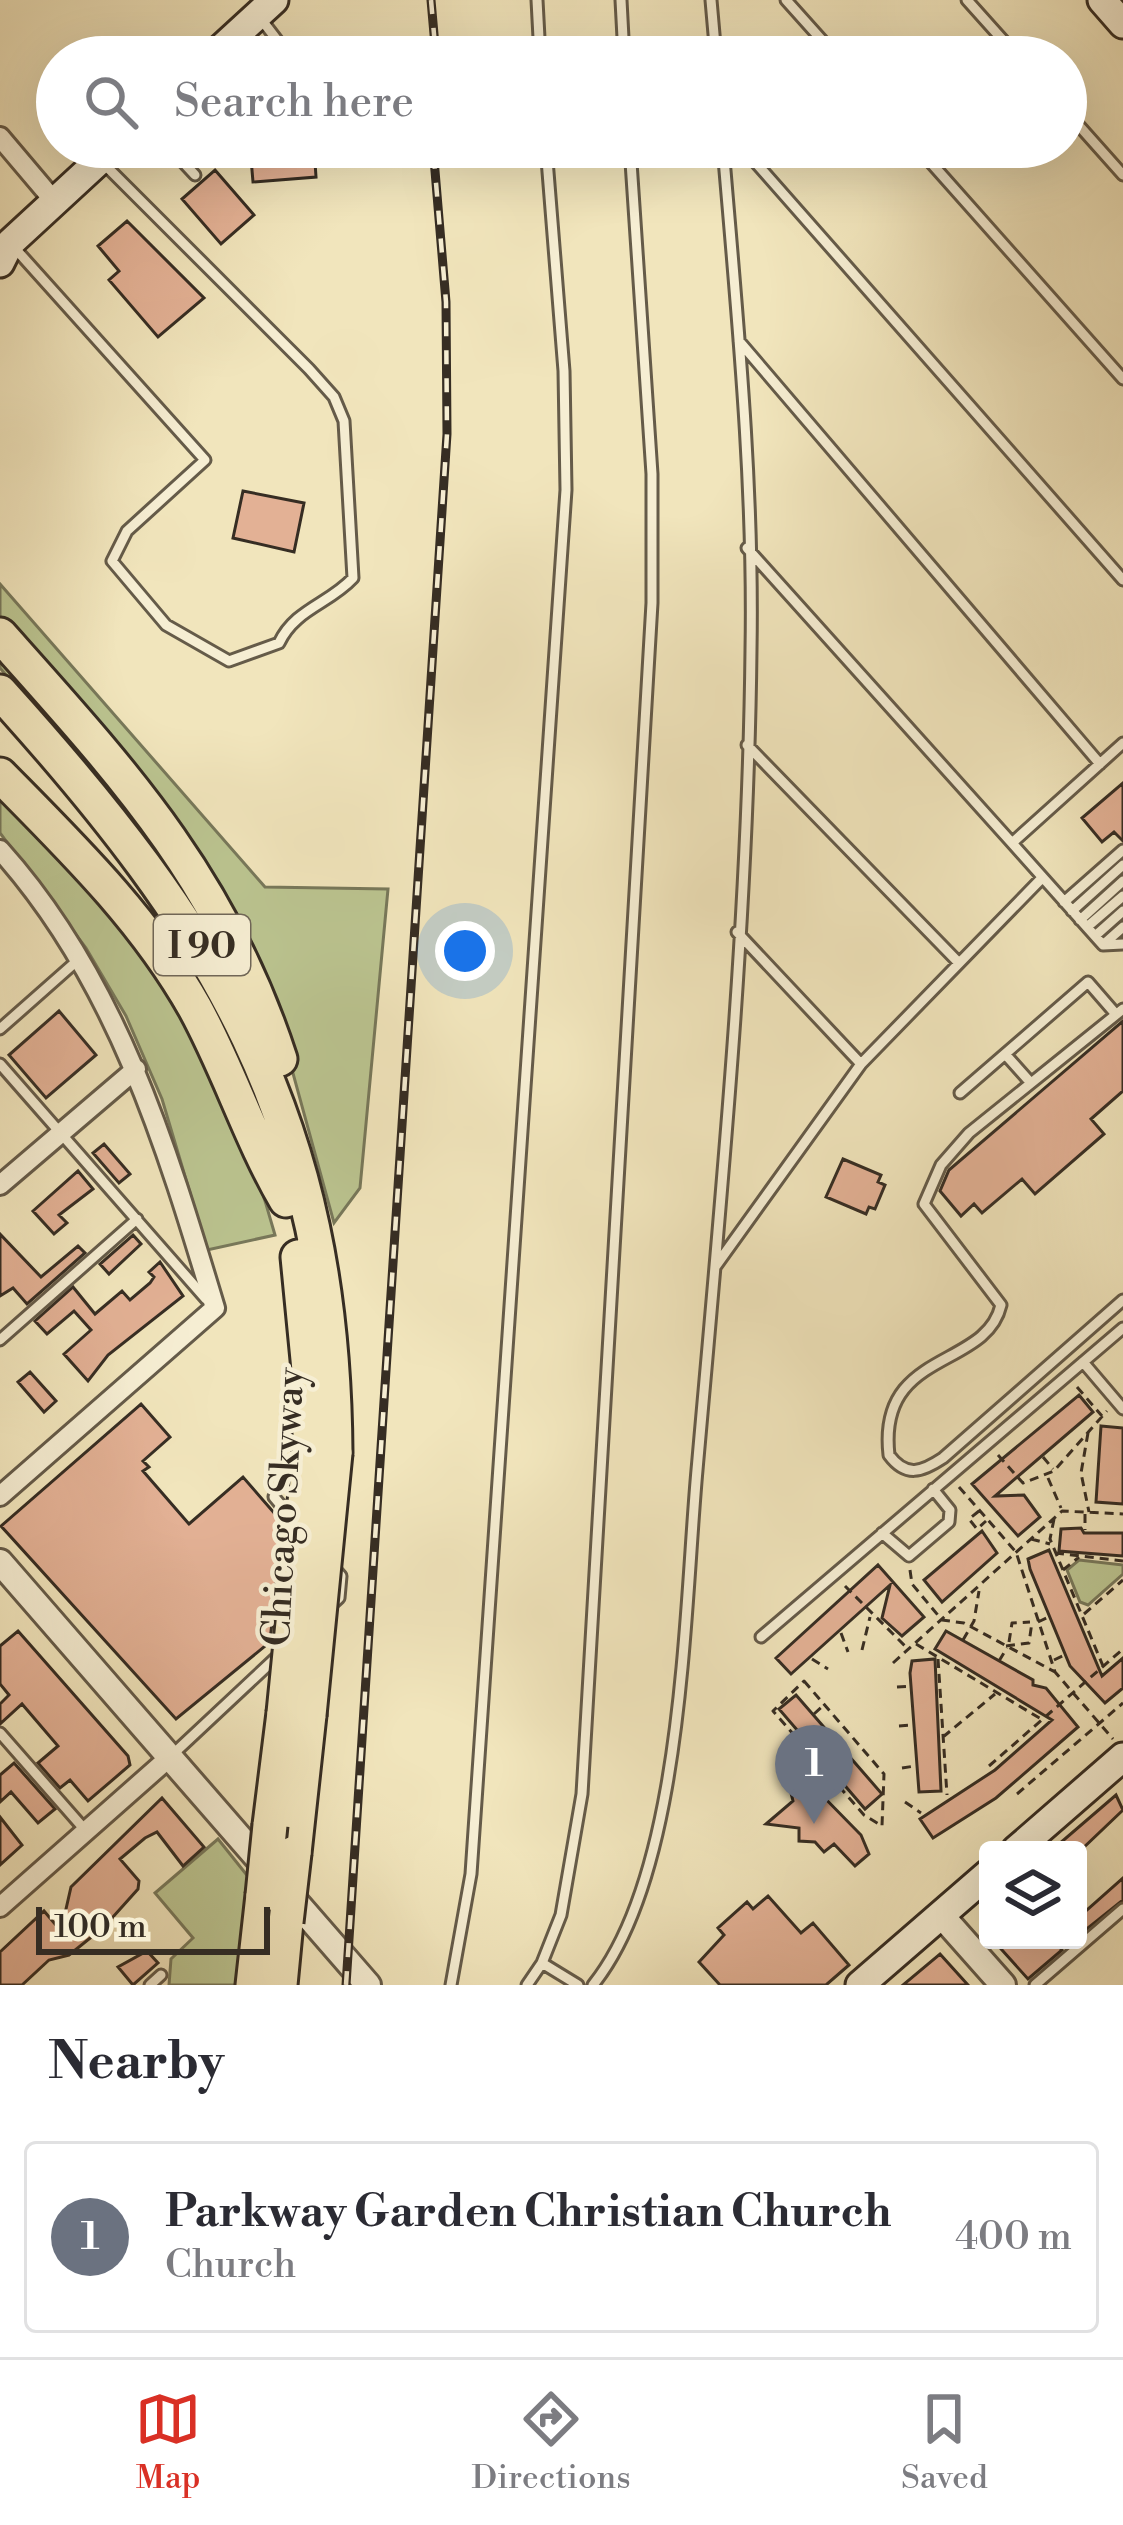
<!DOCTYPE html>
<style>
body{margin:0;font-family:"Libre Bodoni",serif;background:#f7f7f7;color:#2b2b33}
.controls{position:absolute;right:36px;bottom:36px;display:grid;overflow:hidden;border-radius:12px;box-shadow:0 12px 48px #0002}
.controls button{width:108px;height:108px;display:grid;place-items:center;padding:0;border:0;border-bottom:3px solid #e1e1e2;background:#fff;color:#2b2b33;font:60px sans-serif}
.scale{position:absolute;left:36px;bottom:30px;width:234px;box-sizing:border-box;padding-left:12px;border:6px solid #362d23;border-top:0;font-size:33px;line-height:42px;white-space:nowrap;color:#362d23;-webkit-text-stroke:9px #f6eed3;paint-order:stroke}
.you{position:absolute;left:465px;top:951px;width:42px;height:42px;margin:-30px;border:9px solid #fff;border-radius:50%;background:#1a73e8;box-shadow:0 0 0 18px #1a73e833}
.badge{display:grid;place-items:center;width:78px;height:78px;border-radius:50%;background:#d93025;color:#fff;font-size:39px;font-weight:700}
.pin{position:absolute;translate:-50% -99px;filter:drop-shadow(0 3px 6px #0008)}
.pin::after{content:'';position:absolute;top:63px;width:42px;height:36px;background:inherit;clip-path:polygon(0 0,100% 0,50% 100%)}
.list{margin:0;padding:0;list-style:none}
h2{display:flex;justify-content:space-between;align-items:center;height:156px;margin:0;padding:0 48px;font-size:51px}
h2 small{font-size:39px;font-weight:400;color:#7c7c81}
.list li{display:grid;grid-template-columns:78px 1fr auto;gap:36px;align-items:center;box-sizing:border-box;height:192px;margin:0 24px 24px;padding:0 24px;border:3px solid #e1e1e2;border-radius:12px}
.list b{display:block;font-size:45px;white-space:nowrap}
.list p{margin:0;font-size:39px;white-space:nowrap;color:#7c7c81}
.list em{font-size:39px;font-style:normal;color:#7c7c81}
.icon{flex:none;width:66px;height:66px;fill:none;stroke:currentColor;stroke-width:2;stroke-linecap:round;stroke-linejoin:round}
.map{position:relative;flex:none;width:1123px;height:1985px;overflow:hidden}
.search{position:absolute;background:#fff;box-shadow:0 12px 48px #0002;left:36px;right:36px;top:36px;height:132px;display:flex;align-items:center;gap:30px;box-sizing:border-box;padding:0 42px;border-radius:66px;color:#7c7c81;font-size:45px}
.sheet{height:372px;background:#fff}
nav{display:flex;justify-content:space-around;align-items:center;box-sizing:border-box;height:168px;border-top:3px solid #e1e1e2;background:#fff;font-size:33px;color:#7c7c81}
nav a{display:grid;justify-items:center;gap:6px}
nav .on{color:#d93025}
.map>svg:first-child{display:block}
.green{fill:#bbc490;stroke:#78785a;stroke-width:3}
.building{fill:#e3b195;stroke:#362d23;stroke-width:3}
.lines{fill:none;stroke-linecap:round;stroke-linejoin:round}
.service-casing{stroke:#655b49;stroke-width:15}
.minor-casing{stroke:#655b49;stroke-width:24}
.tertiary-casing{stroke:#655b49;stroke-width:30}
.secondary-casing{stroke:#362d23;stroke-width:33}
.motorway-casing{stroke:#362d23;stroke-width:39}
.path{stroke:#362d23;stroke-width:3;stroke-dasharray:9 6;stroke-linecap:butt}
.service{stroke:#f6eed3;stroke-width:9}
.minor{stroke:#f6eed3;stroke-width:18}
.tertiary{stroke:#f6eed3;stroke-width:24}
.secondary{stroke:#f6eed3;stroke-width:27}
.motorway{stroke:#f1e5bc;stroke-width:33}
.rail-casing{stroke:#362d23;stroke-width:9}
.rail{stroke:#f6eed3;stroke-width:4.5;stroke-dasharray:14;stroke-linecap:butt}
.motorway-bridge-casing{stroke:#362d23;stroke-width:39;stroke-linecap:butt}
.motorway-bridge{stroke:#f1e5bc;stroke-width:33}
.labels{text-anchor:middle;stroke-width:9;stroke-linejoin:round;paint-order:stroke}
.shield{fill:#f6eed3;stroke:#706758;stroke-width:3}
.shield-label{font-size:36px;font-weight:bold;fill:#362d23}
.street-label{font-size:39px;fill:#362d23;stroke:#f6eed3}
</style>
<div class="map">
<svg width="1123" height="1985" viewBox="0 0 1123 1985">
<rect width="100%" height="100%" fill="#f1e5bc"/>
<filter id="stains"><feTurbulence type="fractalNoise" baseFrequency=".00167" numOctaves="4"/><feColorMatrix values="0 0 0 0 .2 0 0 0 0 .09 0 0 0 0 .02 0 0 0 .5 -.17"/></filter>
<radialGradient id="worn" r=".72"><stop offset=".6" stop-color="#630" stop-opacity="0"/><stop offset="1" stop-color="#630" stop-opacity=".3"/></radialGradient>
<path class="green" d="M0,584L265,887L388,889L360,1188L334,1223L285,1044L113,747L0,619Z
M0,653L129,797L177,876L0,668Z
M0,791C36,829 76,865 109,905C186,1000 243,1118 275,1235L207,1250L162,1099L126,1016L86,948L0,833Z
M1079,1560L1123,1565V1574L1088,1605L1080,1602L1067,1570Z
M218,1839L250,1879L237,1985H169L171,1959L193,1938L155,1893Z"/>
<path class="building" d="M250,147H314L316,177L253,182Z
M215,170L254,215L221,244L182,199Z
M127,221L204,298L158,337L109,280L119,271L98,246Z
M243,491L304,503L294,552L233,538Z
M1123,783V841L1114,832L1102,842L1082,818Z
M59,1011L96,1055L46,1098L9,1055Z
M1123,1021V1091L1091,1119L1104,1134L1035,1194L1022,1179L982,1213L974,1204L961,1216L940,1191L949,1170Z
M104,1144L130,1174L119,1183L93,1153Z
M843,1159L881,1175L878,1182L885,1185L875,1209L869,1207L866,1214L826,1197Z
M78,1171L93,1189L59,1215L67,1223L54,1234L33,1211Z
M0,1234L41,1277L78,1246L85,1253L27,1304L13,1288L0,1296Z
M133,1235L141,1244L109,1274L100,1264Z
M160,1262L183,1296L108,1355L88,1381L64,1354L91,1330L74,1311L47,1334L35,1321L73,1287L95,1314L122,1291L130,1300L150,1283L154,1277L149,1272Z
M30,1372L56,1401L44,1412L18,1382Z
M1079,1395L1093,1412L995,1496L1024,1495L1040,1517L1018,1536L972,1484Z
M141,1404L170,1437L143,1461L149,1467L143,1471L189,1524L243,1477L282,1522L270,1642L176,1719L1,1526Z
M1101,1426L1123,1428V1504L1096,1502Z
M1081,1528L1084,1533H1123V1556L1059,1551L1061,1529Z
M982,1531L997,1553L942,1602L924,1580Z
M1049,1550L1102,1676L1123,1658V1688L1105,1703L1070,1666L1030,1569L1028,1559Z
M878,1565L924,1617L902,1636L882,1618L890,1585L791,1674L776,1658Z
M18,1631L128,1756L130,1765L88,1801L70,1780L60,1788L38,1763L58,1746L22,1704L0,1724V1704L9,1695L0,1684V1646Z
M946,1631L1033,1680V1685L1046,1688L1078,1727L996,1798L933,1838L920,1819L995,1770L1052,1720L935,1649Z
M935,1659L941,1791L919,1792L910,1673L912,1661Z
M796,1695L882,1794L865,1809L779,1709Z
M14,1763L55,1809L38,1823L11,1792L0,1802V1775Z
M810,1783L861,1835L869,1854L855,1866L834,1844L824,1852L815,1842L799,1841V1828L766,1824L793,1801L791,1793Z
M1116,1795L1123,1810L1081,1850H1052Z
M162,1798L204,1847L183,1866L157,1832L145,1838L120,1859L139,1881L138,1889L104,1927L69,1955L49,1960L22,1985H0V1952L44,1911L61,1931L71,1887Z
M0,1817L22,1845L0,1865Z
M1123,1878V1900L1078,1936V1918Z
M768,1896L801,1933L813,1923L849,1965L826,1985H720L699,1962L724,1935L718,1928L747,1902L753,1909Z
M993,1940H1031L1036,1947L1053,1940L1062,1950L1028,1979Z
M147,1951L158,1963L133,1985L118,1967Z
M940,1954L968,1985H903Z"/>
<g class="lines">
<defs>
<path id="service" d="M537,0L540,57
M621,0L624,57
M711,0L716,57
M786,0L837,57
M967,0L1018,57
M261,19L290,57
M1066,111L1123,175
M169,147L195,175
M742,147L1123,580
M917,147L1123,379
M12,245L205,460L127,531L112,561L166,625L229,661L279,643C295,609 329,604 353,578L344,421L334,397L309,369L104,164
M739,341L1100,764
M747,548L1012,843
M1123,743L1012,843L1103,945L1123,944
M747,745L959,963
M1064,902L1123,850
M1072,911L1123,865
M1080,920L1123,881
M1087,927L1123,896
M737,932L861,1064
M1095,936L1123,911
M1105,943L1123,927
M1123,1009L969,1133L941,1165L924,1204L1001,1305C986,1370 877,1349 889,1455C906,1478 922,1472 943,1458L1123,1300
M0,1029L78,960
M1005,1054L1030,1082
M0,1064L206,1299
M960,1093L1088,982L1114,1012
M715,1267L861,1064L1042,878
M0,1340L137,1219
M1083,1362L1123,1409
M274,1497L295,1522
M882,1533L909,1556L949,1522L950,1510L933,1489
M328,1608L339,1598L341,1576L333,1567
M761,1637L1123,1328
M0,1733L86,1831
M171,1756L281,1653
M542,1963L561,1915L582,1794L652,603V474L630,147
M150,1985L161,1975
M451,1985L471,1874L566,490L564,371L546,147
M527,1985L542,1963L578,1985
M593,1985C683,1873 684,1614 697,1470C721,1198 748,924 751,650C754,483 737,314 723,147
M1035,1985L1123,1909"/>
<path id="minor" d="M0,137L55,202
M0,850C116,979 166,1145 215,1308L0,1496
M0,1185L136,1069
M0,1907L171,1756"/>
<path id="tertiary" d="M0,1562L368,1985
M941,1915L1003,1985"/>
<path id="secondary" d="M1102,0L1123,24
M212,57L274,0
M0,263L10,243L114,147
M1016,1850L1123,1757
M860,1985L988,1874"/>
<path id="motorway" d="M0,635C123,773 221,878 280,1059
M0,692C218,933 333,1119 335,1453
M0,775C71,847 145,919 195,1008C229,1070 250,1138 286,1200
M298,1257L310,1380V1452
M270,1825L284,1713
M294,1853L309,1715
M253,1985L263,1895
M280,1985L286,1922"/>
</defs>
<use href="#service" class="service-casing"/>
<use href="#minor" class="minor-casing"/>
<use href="#tertiary" class="tertiary-casing"/>
<use href="#secondary" class="secondary-casing"/>
<use href="#motorway" class="motorway-casing"/>
<path class="path" d="M1077,1387L1102,1416
M1088,1433L1081,1473L1089,1512
M998,1455L1023,1483L1054,1471L1107,1411
M1043,1457L1053,1469
M1048,1478L1061,1508
M959,1487L1016,1552L1055,1672L1113,1739
M979,1511L969,1519L977,1529L986,1521
M1085,1514V1530
M1054,1519L1050,1539L1103,1666
M1031,1539L1050,1544
M1055,1553L1123,1561
M910,1570L912,1584L942,1620L964,1623L1055,1672
M1063,1570L1079,1557
M845,1586L907,1648
M1084,1614L1123,1580
M1038,1622L1051,1616
M841,1633L848,1652
M963,1640L974,1621L979,1591
M1009,1642L1012,1623L1030,1622
M916,1644L1041,1719
M1006,1646L1029,1643L1032,1622
M862,1650L870,1617
M812,1659L828,1669
M938,1659L947,1795
M1054,1660L1067,1654
M999,1661L1007,1648
M893,1663L1062,1511L1123,1514
M804,1681L884,1774L882,1826L864,1815L773,1711Z
M897,1687L912,1686
M814,1714L824,1705
M899,1726L913,1725
M943,1737L995,1694
M989,1766L1123,1649
M902,1768L915,1766
M1017,1794L1123,1703
M905,1802L921,1813"/>
<use href="#service" class="service"/>
<use href="#minor" class="minor"/>
<use href="#tertiary" class="tertiary"/>
<use href="#secondary" class="secondary"/>
<use href="#motorway" class="motorway"/>
<defs>
<path id="rail" d="M431,0L436,57
M346,1985L447,434L446,302L433,147"/>
</defs>
<use href="#rail" class="rail-casing"/>
<use href="#rail" class="rail"/>
<defs>
<path id="motorway-bridge" d="M284,1713L310,1452
M309,1715L335,1453
M263,1895L270,1825
M286,1922L294,1853"/>
</defs>
<use href="#motorway-bridge" class="motorway-bridge-casing"/>
<use href="#motorway-bridge" class="motorway-bridge"/>
</g>
<g class="labels">
<rect class="shield" x="154" y="915" width="96" height="60" rx="9"/>
<g class="shield-label">
<text x="202" y="958">I 90</text>
</g>
<g class="street-label">
<text transform="translate(282 1507) rotate(-87)" y="14">Chicago Skyway</text>
</g>
</g>
<rect width="100%" height="100%" filter="url(#stains)"/>
<rect width="100%" height="100%" fill="url(#worn)"/>
</svg>
<div class="controls">
<button><svg class="icon" aria-label="layers" viewBox="0 0 24 24"><path d="M12 4l9 5-9 5-9-5zM3 14l9 5 9-5"/></svg></button>
</div>
<div class="scale">100 m</div>
<div class="you"></div>
<div class="pin badge" style="left:814px;top:1824px;background:#6b7280">1</div>
<div class="search"><svg class="icon" aria-label="search" viewBox="0 0 24 24"><circle cx="10" cy="10" r="6"/><path d="M15 15l6 6"/></svg>Search here</div>
</div>
<section class="sheet">
<h2>Nearby<small></small></h2>
<ul class="list">
<li><span class="badge" style="background:#6b7280">1</span><div><b>Parkway Garden Christian Church</b><p>Church</p></div><em>400 m</em></li>
</ul>
</section>
<nav>
<a class="on"><svg class="icon" aria-label="map" viewBox="0 0 24 24"><path d="M3 6l6-2 6 2 6-2v14l-6 2-6-2-6 2zM9 4v14M15 6v14"/></svg>Map</a>
<a><svg class="icon" aria-label="directions" viewBox="0 0 24 24"><path d="M12 3l9 9-9 9-9-9zM9 14v-3h6M13 9l2 2-2 2"/></svg>Directions</a>
<a><svg class="icon" aria-label="saved" viewBox="0 0 24 24"><path d="M7 4h10v16l-5-4-5 4z"/></svg>Saved</a>
</nav>
